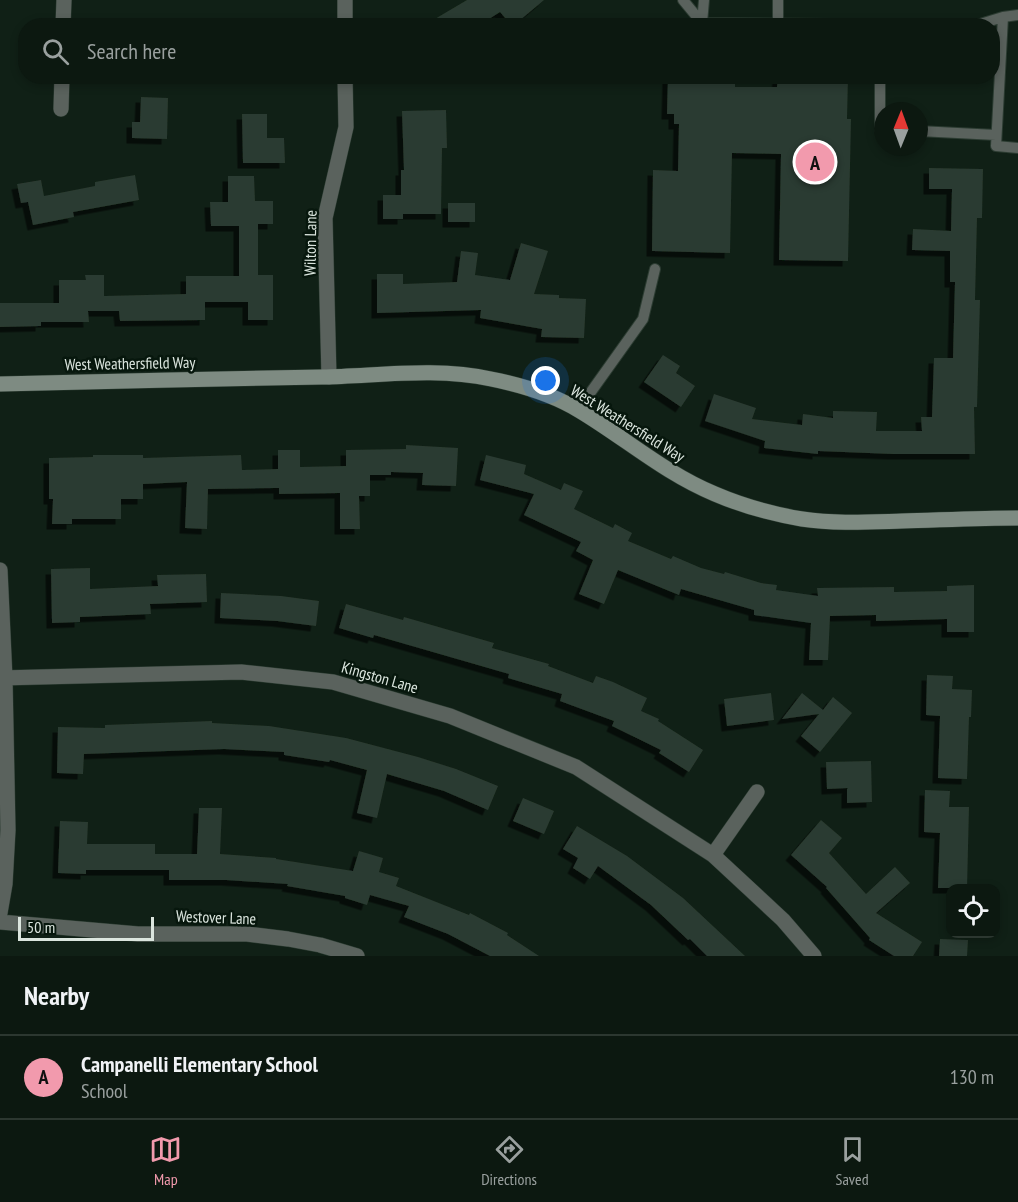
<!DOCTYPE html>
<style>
body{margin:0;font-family:"PT Sans Narrow",sans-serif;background:#1a251e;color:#f1f3f6}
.controls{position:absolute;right:18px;bottom:18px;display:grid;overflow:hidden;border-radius:12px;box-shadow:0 3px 9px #0003}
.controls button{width:54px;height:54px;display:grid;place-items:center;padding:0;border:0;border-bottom:2px solid #2c3730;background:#0c1810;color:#f1f3f6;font:30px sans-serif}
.compass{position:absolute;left:874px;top:102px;width:54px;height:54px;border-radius:50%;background:#0c1810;box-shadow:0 3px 9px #0003;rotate:1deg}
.scale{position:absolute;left:18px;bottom:15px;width:136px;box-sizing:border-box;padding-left:6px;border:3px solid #dbe5de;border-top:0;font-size:16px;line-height:21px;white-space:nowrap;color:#dbe5de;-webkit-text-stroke:4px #07170d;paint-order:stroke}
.you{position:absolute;left:546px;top:381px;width:21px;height:21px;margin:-15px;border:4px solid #fff;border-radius:50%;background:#1a73e8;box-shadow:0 0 0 9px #1a73e833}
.badge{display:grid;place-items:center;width:39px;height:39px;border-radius:50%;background:#f29aad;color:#111;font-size:20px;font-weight:700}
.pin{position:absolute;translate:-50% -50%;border:3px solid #fff;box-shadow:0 2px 6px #0006}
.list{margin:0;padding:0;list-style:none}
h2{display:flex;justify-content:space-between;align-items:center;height:78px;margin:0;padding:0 24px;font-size:26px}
h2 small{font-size:20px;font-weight:400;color:#9aa09f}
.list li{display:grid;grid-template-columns:39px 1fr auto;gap:18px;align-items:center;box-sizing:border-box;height:84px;padding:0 24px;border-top:2px solid #2c3730}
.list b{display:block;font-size:22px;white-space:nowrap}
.list p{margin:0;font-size:20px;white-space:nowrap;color:#9aa09f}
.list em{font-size:20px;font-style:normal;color:#9aa09f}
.icon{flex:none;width:33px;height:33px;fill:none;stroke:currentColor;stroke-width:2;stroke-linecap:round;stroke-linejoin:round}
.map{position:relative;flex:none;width:1018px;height:956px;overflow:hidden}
.search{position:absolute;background:#0c1810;box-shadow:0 3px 9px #0003;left:18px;right:18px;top:18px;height:66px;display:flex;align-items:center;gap:15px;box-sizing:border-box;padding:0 21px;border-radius:24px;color:#9aa09f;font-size:22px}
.sheet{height:162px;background:#0c1810}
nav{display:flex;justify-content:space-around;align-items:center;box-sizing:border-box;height:84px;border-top:2px solid #2c3730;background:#0c1810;font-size:16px;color:#9aa09f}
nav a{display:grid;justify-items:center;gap:3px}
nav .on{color:#f29aad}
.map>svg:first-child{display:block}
.building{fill:#2b3b30;filter:url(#shadow)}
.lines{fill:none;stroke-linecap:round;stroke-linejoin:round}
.lane-casing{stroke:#2c3c32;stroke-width:12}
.street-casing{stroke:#2c3c32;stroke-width:16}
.secondary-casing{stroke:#2c3c32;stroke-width:16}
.lane{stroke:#5a625d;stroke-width:10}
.street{stroke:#5a625d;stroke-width:15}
.secondary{stroke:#7e8b82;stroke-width:15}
.labels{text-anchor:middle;stroke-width:5;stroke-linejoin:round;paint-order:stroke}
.street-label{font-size:16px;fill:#dbe5de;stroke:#07170d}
</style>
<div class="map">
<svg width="1018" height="956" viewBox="0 0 1018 956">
<defs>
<filter id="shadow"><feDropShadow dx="-5.5" dy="5.5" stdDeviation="0" flood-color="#0009"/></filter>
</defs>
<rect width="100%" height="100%" fill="#102016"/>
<path class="building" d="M467,0H544L513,26H512L500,12L478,26H423Z
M668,76H735V87H777L778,76H848L847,119H851L848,261L779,260L781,154L732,153L730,253L652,251L653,170L678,171L679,124H674V114H667Z
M141,97L168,98L167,139L132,138V122H140Z
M446,110L447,148H442L441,214H403V219H383V195H401V170H404L402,111Z
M242,114H267V138H284L285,163H243Z
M929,168L983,169L982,218H977L975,300H980L977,407H974L975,454H893L818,451V454L764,448L765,441L705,421L714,394L756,408L752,419L802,425L803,414L833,418V411L877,412L876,431H922L921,417H932L934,358H953L955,282H950V251L912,250L913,229L951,231L952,189H929Z
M135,175L139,200L73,212L74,217L33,225L28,202L21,203L17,184L41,180L44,196L95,186V182Z
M228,176H254L255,201H273V224H258V275H273V320H248V302H205V320L120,321L119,311H88L89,322H41V326L0,327V303H59V280H86L85,275H104V296L186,294V276H239V226H211L210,202H228Z
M448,203H475V222H448Z
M521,243L548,251L534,294L559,295V298L586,299L584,338L541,337L542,329L480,318L481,310L377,313V274H403V284L457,282L461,251L478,253L475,275L510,280Z
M663,355L680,366L676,373L695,386L681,407L644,382Z
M406,445L458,448L456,486L422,485L423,473L391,472V475H370V496H359L360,529H340V493L279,494V488L208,489L207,529L185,528L187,482L143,484V499H121V519H72V524H52L53,499H49V458L93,457V455H143V458L241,455L242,470L278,469V450H300V467L346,466V450L406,449Z
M486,455L526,465L524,474L561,490L564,483L583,491L574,509L613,528L615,524L632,533L628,541L671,559L673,556L701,568L724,574L725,572L761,583L777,585L776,590L818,596L817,588L894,587V592L947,591V586L974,585V632H947V619L876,621V615L830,616L828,660H809L811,623L754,615V610L681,589L679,595L618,570L604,604L579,594L593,560L576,551L581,542L524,515L534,494L480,480Z
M90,568V589L158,586L157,575L206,574L207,602L150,604L151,614L80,617V622L52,623L51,569Z
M221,593L281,596L319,601L316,626L277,621L220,618Z
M346,604L403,620L404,617L494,643L492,648L549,664L548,666L593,683L596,676L613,682L647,698L641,711L659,719L658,721L703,750L689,772L659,753L661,750L612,726L614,721L560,701L562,694L508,678L509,674L374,635L373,638L339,628Z
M927,675L953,676L952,689L972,690L971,717H969L967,779L938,778L940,716L926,715Z
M771,693L774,720L727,726L724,699Z
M802,693L823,710L833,697L852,713L820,752L801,736L819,714L782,719Z
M212,721V723L269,726L346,738L418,757L456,769L498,786L488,810L444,791L387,774L377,818L357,813L367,770L330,760L329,762L284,755V752L224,749L84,754L83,774L57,773L58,727L105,728V725Z
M871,761L872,802L847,803V789L848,788L827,789L826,762Z
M925,790L950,791L949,807H969L967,888H938L940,833L924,832Z
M523,798L554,811L544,834L513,821Z
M199,808H222L220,854L276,858V859L353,871L359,851L383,858L379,872L399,878L396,886L469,915L470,913L508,933L507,935L539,956H490L448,934L404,917L409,906L370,895L367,905L345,898V896L287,886L288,884L226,880H169V870H86V874L58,873L60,821L88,822L87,844H155V854H197Z
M821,820L842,838L829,853L866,894L895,867L910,883L876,913L922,942L913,956H894L869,940L870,938L826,888L827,887L791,855Z
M577,826L627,856L683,898L745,956H707L690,939L688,940L651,905L598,866L590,879L573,868L578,858L563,849Z
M940,939L968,940L967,956H939Z"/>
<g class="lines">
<defs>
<path id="lane" d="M683,0L702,23
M1003,17L996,146L1018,148
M702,23L977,25L1003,17L1018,15
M702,23L704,0
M778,23V0
M880,76V129H883
M919,131L996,135
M578,410L643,319L655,269"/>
<path id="street" d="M345,0V26
M63,26L64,0
M61,109L62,76
M329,377L325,218L346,127L345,76
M0,570L5,678L8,830L5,884L0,913
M0,678L241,672L333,682L450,716L576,767L713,855L757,792
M713,855L783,920L814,956
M0,922L138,934H247L288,939L320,945L357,956"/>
<path id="secondary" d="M0,384C107,381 215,379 322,377C378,376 436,367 491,379C521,385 554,395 580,411C625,438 666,474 715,494C743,506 772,514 802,519C835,524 868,522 902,521C940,520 979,518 1018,518"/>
</defs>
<use href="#lane" class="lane-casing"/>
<use href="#street" class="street-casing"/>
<use href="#secondary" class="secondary-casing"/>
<use href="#lane" class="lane"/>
<use href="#street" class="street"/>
<use href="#secondary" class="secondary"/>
</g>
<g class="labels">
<g class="street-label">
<text transform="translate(310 243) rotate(-89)" y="6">Wilton Lane</text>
<text transform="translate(130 363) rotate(-1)" y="6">West Weathersfield Way</text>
<text transform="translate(628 423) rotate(32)" y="6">West Weathersfield Way</text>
<text transform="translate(380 677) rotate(16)" y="6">Kingston Lane</text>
<text transform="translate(216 917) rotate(2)" y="6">Westover Lane</text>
</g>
</g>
</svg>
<div class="controls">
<button><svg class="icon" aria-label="locate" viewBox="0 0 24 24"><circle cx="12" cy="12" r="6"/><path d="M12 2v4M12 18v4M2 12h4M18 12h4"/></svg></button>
</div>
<svg class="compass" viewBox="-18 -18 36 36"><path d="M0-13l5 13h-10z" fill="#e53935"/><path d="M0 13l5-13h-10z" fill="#9aa09f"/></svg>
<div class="scale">50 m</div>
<div class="you"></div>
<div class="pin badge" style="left:815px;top:162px">A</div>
<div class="search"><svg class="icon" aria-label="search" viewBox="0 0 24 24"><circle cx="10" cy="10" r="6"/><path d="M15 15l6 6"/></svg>Search here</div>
</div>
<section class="sheet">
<h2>Nearby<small></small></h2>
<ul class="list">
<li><span class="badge">A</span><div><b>Campanelli Elementary School</b><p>School</p></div><em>130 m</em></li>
</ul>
</section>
<nav>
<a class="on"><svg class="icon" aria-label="map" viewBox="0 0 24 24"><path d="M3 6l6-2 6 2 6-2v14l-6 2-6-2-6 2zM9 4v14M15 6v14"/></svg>Map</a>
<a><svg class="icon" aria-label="directions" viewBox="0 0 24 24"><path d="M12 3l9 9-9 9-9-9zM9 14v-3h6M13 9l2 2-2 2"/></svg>Directions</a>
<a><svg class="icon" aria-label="saved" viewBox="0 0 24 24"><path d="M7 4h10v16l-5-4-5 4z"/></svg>Saved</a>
</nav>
